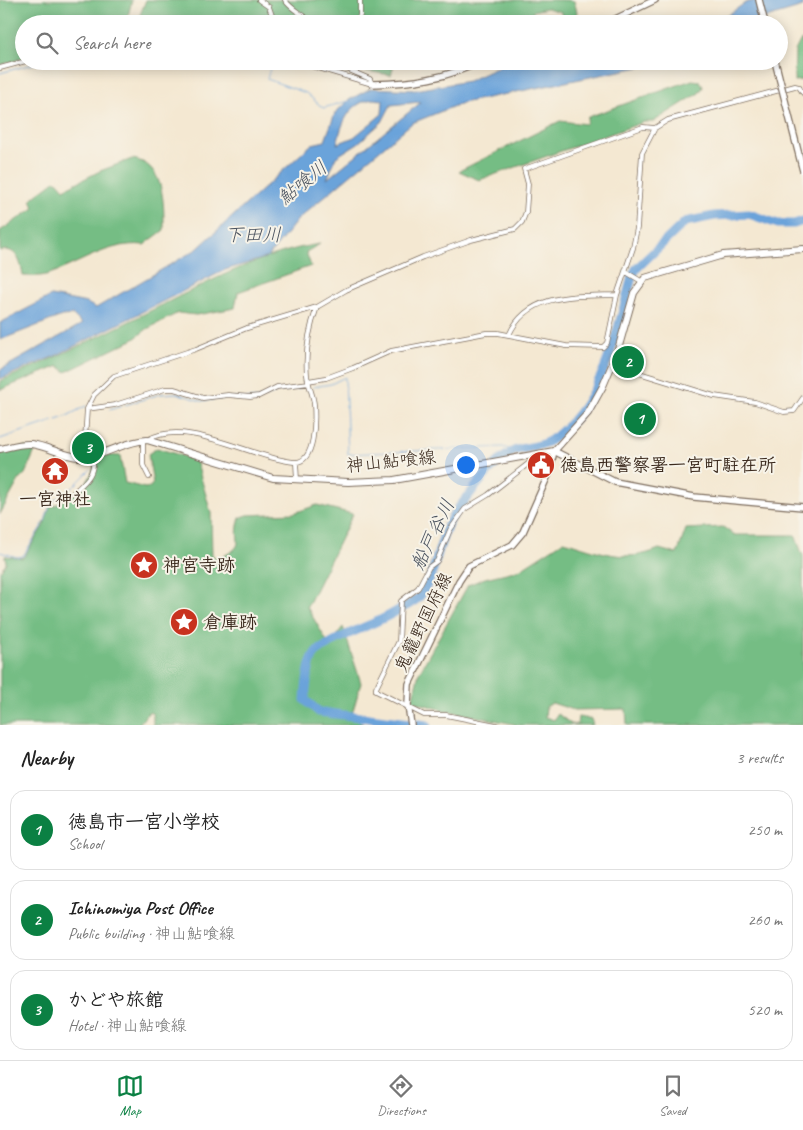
<!DOCTYPE html>
<meta charset="utf-8">
<style>
body{margin:0;font-family:Caveat,"Klee One",sans-serif;background:#f2f2f2;color:#222}
.you{position:absolute;left:465px;top:464px;width:18px;height:18px;margin:-12px;border:4px solid #fff;border-radius:50%;background:#1a73e8;box-shadow:0 0 0 8px #1a73e833}
.badge{display:grid;place-items:center;width:32px;height:32px;border-radius:50%;background:#0b8043;color:#fff;font-size:16px;font-weight:700}
.pin{position:absolute;translate:-50% -50%;border:2px solid #fff;box-shadow:0 1px 5px #0006}
.list{margin:0;padding:0;list-style:none}
h2{display:flex;justify-content:space-between;align-items:center;height:65px;margin:0;padding:0 20px;font-size:21px}
h2 small{font-size:16px;font-weight:400;color:#767676}
.list li{display:grid;grid-template-columns:32px 1fr auto;gap:15px;align-items:center;box-sizing:border-box;height:80px;margin:0 10px 10px;padding:0 10px;border:1px solid #e0e0e0;border-radius:15px}
.list b{display:block;font-size:19px;white-space:nowrap}
.list p{margin:0;font-size:16px;white-space:nowrap;color:#767676}
.list em{font-size:16px;font-style:normal;color:#767676}
.icon{flex:none;width:28px;height:28px;fill:none;stroke:currentColor;stroke-width:2;stroke-linecap:round;stroke-linejoin:round}
.map{position:relative;flex:none;width:803px;height:725px;overflow:hidden}
.search{position:absolute;background:#fff;box-shadow:0 2px 12px #0003;left:15px;right:15px;top:15px;height:55px;display:flex;align-items:center;gap:12px;box-sizing:border-box;padding:0 18px;border-radius:28px;color:#767676;font-size:19px}
.sheet{height:335px;background:#fff}
nav{display:flex;justify-content:space-around;align-items:center;box-sizing:border-box;height:70px;border-top:1px solid #e0e0e0;background:#fff;font-size:14px;color:#767676}
nav a{display:grid;justify-items:center;gap:2px}
nav .on{color:#0b8043}
.map>svg:first-child{display:block}
.forest{fill:#74bd84;stroke:#587451}
.water{fill:#6ba3da;stroke:#53667c;fill-rule:evenodd}
.lines{fill:none;stroke-linecap:round;stroke-linejoin:round}
.stream{stroke:#6ba3da;stroke-width:1}
.river{stroke:#6ba3da;stroke-width:9}
.street-casing{stroke:#7c6c5d;stroke-width:5.5}
.secondary-casing{stroke:#7c6c5d;stroke-width:8}
.primary-casing{stroke:#7c6c5d;stroke-width:8}
.street{stroke:#fff;stroke-width:4}
.secondary{stroke:#fff;stroke-width:5.5}
.primary{stroke:#fff;stroke-width:6}
.secondary-bridge-casing{stroke:#7c6c5d;stroke-width:8;stroke-linecap:butt}
.secondary-bridge{stroke:#fff;stroke-width:5.5}
.labels{text-anchor:middle;stroke-width:4;stroke-linejoin:round;paint-order:stroke}
.street-label{font-size:18px;fill:#3b2a1e;stroke:#f7f3e8}
.poi-label{font-size:18px;font-weight:bold;fill:#3b2a1e;stroke:#f7f3e8;text-anchor:start}
.water-label{font-size:19px;font-style:italic;fill:#4c5460;stroke:#f7f3e8}
</style>
<div class="map">
<svg width="803" height="725" viewBox="0 0 803 725">
<rect width="100%" height="100%" fill="#f7f3e8"/>
<filter id="ink" filterUnits="userSpaceOnUse"><feTurbulence type="fractalNoise" baseFrequency=".02" numOctaves="2"/><feDisplacementMap in="SourceGraphic" scale="10" xChannelSelector="R" yChannelSelector="G"/><feConvolveMatrix kernelMatrix="1 2 1 2 8 2 1 2 1" color-interpolation-filters="sRGB"/></filter>
<filter id="wash" filterUnits="userSpaceOnUse"><feTurbulence type="fractalNoise" baseFrequency=".0096" numOctaves="4" result="noise"/><feDisplacementMap in="SourceGraphic" scale="20" xChannelSelector="R" yChannelSelector="G"/><feGaussianBlur stdDeviation="1.12" result="paint"/><feColorMatrix in="noise" values="0 0 0 0 0 0 0 0 0 0 0 0 0 0 0 0 0 1.4 0 .05"/><feComposite in="paint" operator="in"/></filter>
<g filter="url(#wash)">
<rect width="100%" height="100%" fill="#f4e8d2"/>
<path class="forest" d="M0,0H132L126,24H24V58L0,65Z
M146,0H563L574,1L577,12L574,21L562,20L561,12L547,8L533,11V24H153L140,15Z
M803,40V80L794,81L795,51L800,41Z
M359,61H395L391,75L366,71Z
M692,80L700,81L703,87L699,93L653,122H644L479,180L459,171L560,121L586,124L588,117Z
M132,159C165,163 164,204 164,230L144,245C108,241 79,265 46,275C39,277 30,276 23,276C21,263 17,246 0,251V231L34,208L31,199L56,180L64,189L100,171Z
M320,244L306,252L311,266L238,292L235,308L196,315L178,313L147,329L134,339L66,372L59,366L0,390V381C54,359 106,333 158,307C208,282 264,252 320,244Z
M25,447L35,451L25,474L19,480L0,514V452Z
M157,448L196,460L211,513L212,555L217,559C251,544 231,544 240,518L247,515L294,513L317,505L353,514L307,607L329,645L343,627L361,683L352,714L363,725H153V714L149,712L138,725H0V571L6,563L5,556L23,558L44,525L50,507C72,499 94,483 95,459L99,455L120,456L125,483L145,488L150,487L153,483L148,454Z
M723,527L734,535H795L803,556V725H627L626,709L574,710L552,703L546,707L545,717L554,720L558,714L571,724L577,725L578,717L591,719L593,725H519L443,710L412,701L419,673L468,585L485,578L519,570L564,541C598,551 625,564 659,549L677,554L686,529Z"/>
<path class="water" d="M756,0H803V7L746,24H715L745,3Z
M512,61H669L462,103L412,123L299,218L268,257L225,270L55,356L0,379V370L82,324L73,315L62,316L0,340V323L51,296L87,303L96,308L197,249L312,144L325,141L335,113L349,100L371,88L415,90L468,81ZM373,99L383,100L382,114L354,137L337,144C342,122 349,103 373,99ZM420,102V103L327,179L336,157L358,143L382,122L391,105Z"/>
<g class="lines">
<path class="stream" d="M272,61L267,79L306,93L323,108L348,101
M0,73L44,61
M313,387L331,384L345,377L348,454L503,447L514,451
M109,410L160,394L176,393L201,401L230,398L259,399L278,392L300,389
M0,439L65,417L86,406
M0,552L17,557L23,556L45,521L51,502L68,492L90,470"/>
<path class="river" d="M427,725L319,712L305,700C306,687 308,661 316,652C319,649 326,647 329,644C351,631 376,624 397,611C404,607 415,602 420,596C437,575 438,534 457,510C471,493 493,462 512,452C523,446 537,449 551,440C603,404 616,334 632,277L636,269L685,222L714,216L749,214L778,224H794L803,221"/>
</g>
</g>
<g filter="url(#ink)">
<g class="lines">
<defs>
<path id="street" d="M259,0L269,7L275,24
M285,0C291,10 304,14 312,24
M357,24L360,15V0
M295,61L372,84
M328,61L370,79L372,84
M0,68L26,61
M626,272L641,281
M509,335C528,292 577,296 617,295L633,248L637,228L642,153L655,128L668,120L795,86L799,87L803,93
M613,365L714,396L755,402L784,412L794,411L803,398
M308,381L326,378L353,368L391,351L486,333H498L566,346L603,347L607,343L617,295
M87,409L115,405L165,389H174L203,398L228,395L250,397L259,396L277,387L309,383
M143,440V465L149,477
M147,440C187,417 250,458 294,462C316,464 315,419 314,404C313,394 308,385 307,375C305,352 309,329 317,307
M80,457L85,439L87,409L94,395L114,376L196,349L247,328L317,307L346,290L423,257L471,240L515,229L522,222L526,212L528,184L524,169L643,127L655,128
M296,463L297,480
M73,493C86,481 95,475 93,456
M496,725L446,715H424L376,691V688L399,641L401,601L418,588L429,567L437,561L450,530L465,509L488,495L533,460V456"/>
<path id="secondary" d="M759,0L765,24
M605,24L655,0
M372,84C413,83 445,79 482,61
M411,725L408,705L409,684L459,581L469,566L512,545L523,532L549,473L554,451L615,482L694,497L803,507"/>
<path id="primary" d="M0,449C10,447 20,443 31,444C47,446 63,456 79,457C101,459 123,441 147,440L273,478L348,482L394,480L554,451L588,413L603,386L617,353L634,293L645,278L723,255L803,249"/>
</defs>
<use href="#street" class="street-casing"/>
<use href="#secondary" class="secondary-casing"/>
<use href="#primary" class="primary-casing"/>
<use href="#street" class="street"/>
<use href="#secondary" class="secondary"/>
<use href="#primary" class="primary"/>
<defs>
<path id="secondary-bridge" d="M775,61L803,171"/>
</defs>
<use href="#secondary-bridge" class="secondary-bridge-casing"/>
<use href="#secondary-bridge" class="secondary-bridge"/>
</g>
</g>
<defs>
<symbol id="civic-disc" viewBox="-11 -11 22 22"><circle r="9.5" fill="#c8321e" stroke="#f7f3e8"/><path d="M-.6-6.5H3V-4.5H.6V-3L4-1V1h2V6H-6V1h2V-1L-.6-3ZM-1.2 2.5V6h2.4V2.5Z" fill="#fff"/></symbol>
<symbol id="temple-disc" viewBox="-11 -11 22 22"><circle r="9.5" fill="#c8321e" stroke="#f7f3e8"/><path d="M0-6L5-2H3V0L6.5 2.5H4V6H1.5V3h-3V6H-4V2.5H-6.5L-3 0V-2H-5Z" fill="#fff"/></symbol>
<symbol id="sight-disc" viewBox="-11 -11 22 22"><circle r="9.5" fill="#c8321e" stroke="#f7f3e8"/><path d="M0-6L1.8-2.2L6-1.7L2.9 1.2L3.7 5.4L0 3.3L-3.7 5.4L-2.9 1.2L-6-1.7L-1.8-2.2Z" fill="#fff"/></symbol>
</defs>
<g fill-rule="evenodd">
<use href="#civic-disc" x="525" y="449" width="32" height="32"/>
<use href="#temple-disc" x="39" y="455" width="32" height="32"/>
<use href="#sight-disc" x="128" y="549" width="32" height="32"/>
<use href="#sight-disc" x="168" y="606" width="32" height="32"/>
</g>
<g class="labels">
<g class="street-label">
<text transform="translate(391 461) rotate(-6)" y="6">神山鮎喰線</text>
<text transform="translate(423 622) rotate(-64)" y="6">鬼籠野国府線</text>
</g>
<g class="poi-label">
<text x="560" y="471">徳島西警察署一宮町駐在所</text>
<text x="55" y="505" text-anchor="middle">一宮神社</text>
<text x="163" y="571">神宮寺跡</text>
<text x="203" y="628">倉庫跡</text>
</g>
<g class="water-label">
<text transform="translate(302 182) rotate(-39)" y="7">鮎喰川</text>
<text x="253" y="241">下田川</text>
<text transform="translate(432 534) rotate(-64)" y="7">船戸谷川</text>
</g>
</g>
</svg>
<div class="you"></div>
<div class="pin badge" style="left:640px;top:419px">1</div>
<div class="pin badge" style="left:628px;top:362px">2</div>
<div class="pin badge" style="left:88px;top:448px">3</div>
<div class="search"><svg class="icon" aria-label="search" viewBox="0 0 24 24"><circle cx="10" cy="10" r="6"/><path d="M15 15l6 6"/></svg>Search here</div>
</div>
<section class="sheet">
<h2>Nearby<small>3 results</small></h2>
<ul class="list">
<li><span class="badge">1</span><div><b>徳島市一宮小学校</b><p>School</p></div><em>250 m</em></li>
<li><span class="badge">2</span><div><b>Ichinomiya Post Office</b><p>Public building · 神山鮎喰線</p></div><em>260 m</em></li>
<li><span class="badge">3</span><div><b>かどや旅館</b><p>Hotel · 神山鮎喰線</p></div><em>520 m</em></li>
</ul>
</section>
<nav>
<a class="on"><svg class="icon" aria-label="map" viewBox="0 0 24 24"><path d="M3 6l6-2 6 2 6-2v14l-6 2-6-2-6 2zM9 4v14M15 6v14"/></svg>Map</a>
<a><svg class="icon" aria-label="directions" viewBox="0 0 24 24"><path d="M12 3l9 9-9 9-9-9zM9 14v-3h6M13 9l2 2-2 2"/></svg>Directions</a>
<a><svg class="icon" aria-label="saved" viewBox="0 0 24 24"><path d="M7 4h10v16l-5-4-5 4z"/></svg>Saved</a>
</nav>
